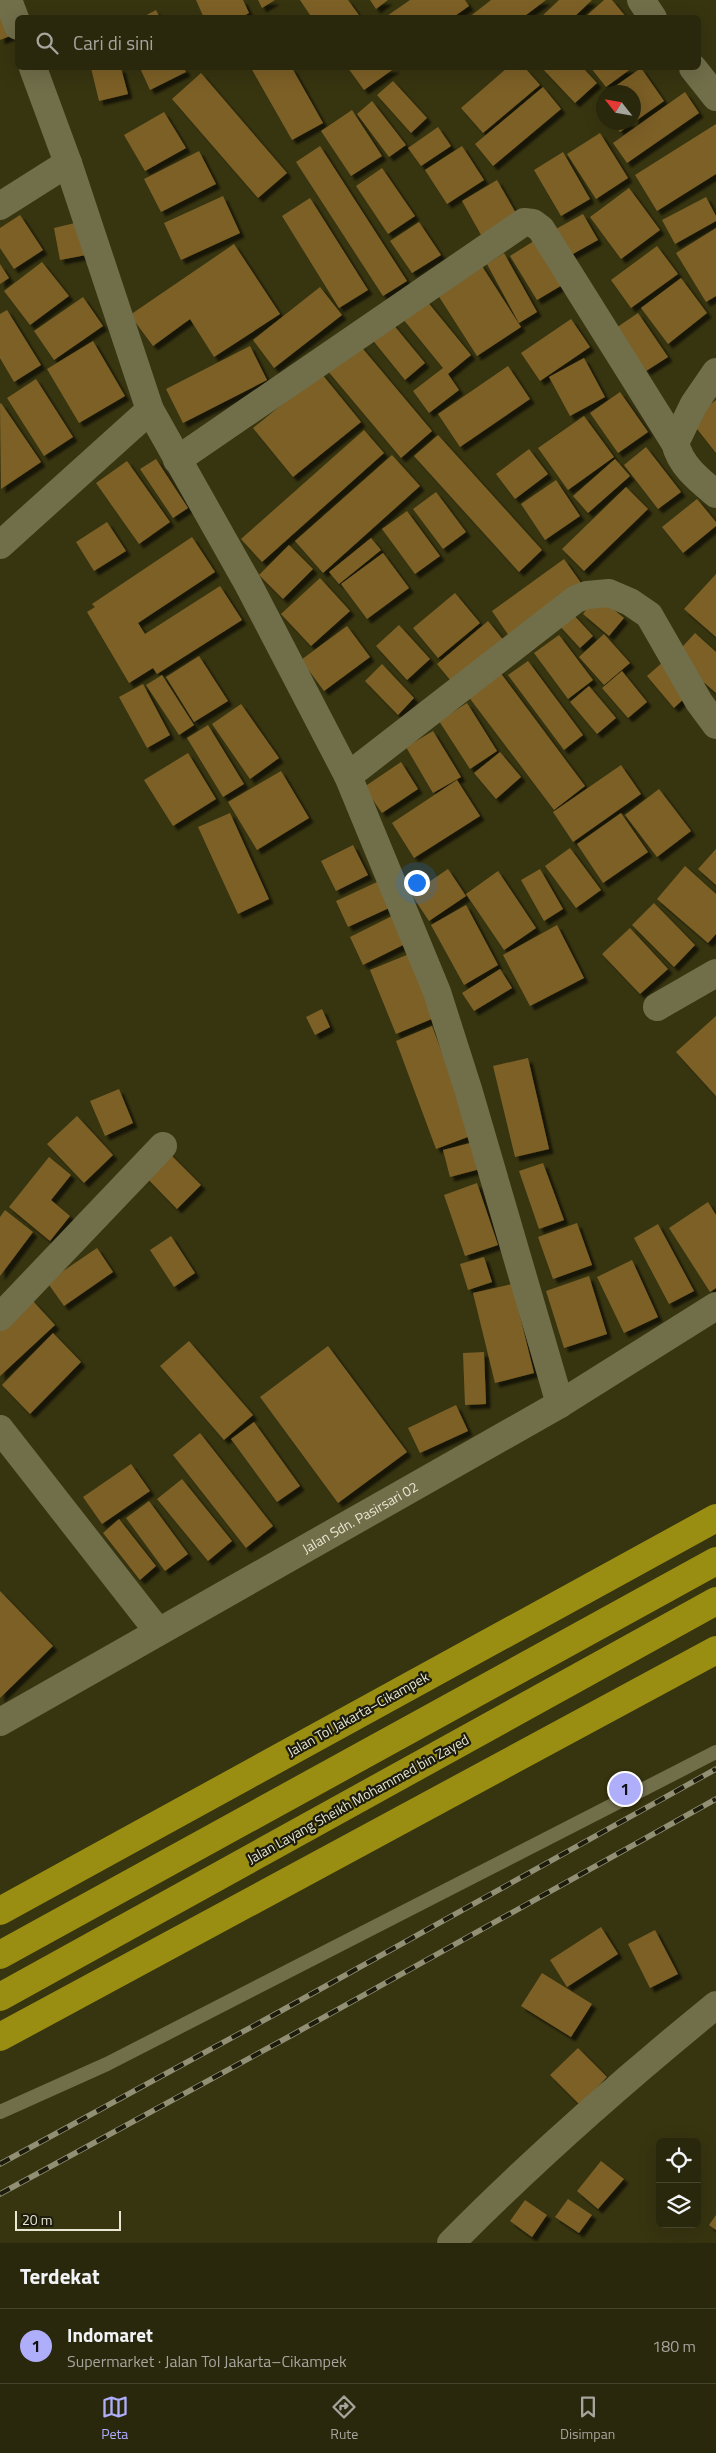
<!DOCTYPE html>
<html lang="id">
<meta charset="utf-8">
<style>
body{margin:0;font-family:"Titillium Web",sans-serif;background:#312f15;color:#f1f3f6}
.controls{position:absolute;right:15px;bottom:15px;display:grid;overflow:hidden;border-radius:8px;box-shadow:0 5px 20px #0002}
.controls button{width:45px;height:45px;display:grid;place-items:center;padding:0;border:0;border-bottom:1px solid #45442d;background:#29270c;color:#f1f3f6;font:25px sans-serif}
.compass{position:absolute;left:596px;top:85px;width:45px;height:45px;border-radius:50%;background:#29270c;box-shadow:0 5px 20px #0002;rotate:301deg}
.scale{position:absolute;left:15px;bottom:12px;width:106px;box-sizing:border-box;padding-left:5px;border:2px solid #e8e7d3;border-top:0;font-size:14px;line-height:18px;white-space:nowrap;color:#e8e7d3;-webkit-text-stroke:4px #1c1b0c;paint-order:stroke}
.you{position:absolute;left:416px;top:882px;width:18px;height:18px;margin:-12px;border:4px solid #fff;border-radius:50%;background:#1a73e8;box-shadow:0 0 0 8px #1a73e833}
.badge{display:grid;place-items:center;width:32px;height:32px;border-radius:50%;background:#aeaefa;color:#111;font-size:16px;font-weight:700}
.pin{position:absolute;translate:-50% -50%;border:2px solid #fff;box-shadow:0 1px 5px #0006}
.list{margin:0;padding:0;list-style:none}
h2{display:flex;justify-content:space-between;align-items:center;height:65px;margin:0;padding:0 20px;font-size:21px}
h2 small{font-size:16px;font-weight:400;color:#a5a59d}
.list li{display:grid;grid-template-columns:32px 1fr auto;gap:15px;align-items:center;box-sizing:border-box;height:75px;padding:0 20px;border-top:1px solid #45442d}
.list b{display:block;font-size:19px;white-space:nowrap}
.list p{margin:0;font-size:16px;white-space:nowrap;color:#a5a59d}
.list em{font-size:16px;font-style:normal;color:#a5a59d}
.icon{flex:none;width:28px;height:28px;fill:none;stroke:currentColor;stroke-width:2;stroke-linecap:round;stroke-linejoin:round}
.map{position:relative;flex:none;width:716px;height:2243px;overflow:hidden}
.search{position:absolute;background:#29270c;box-shadow:0 5px 20px #0002;left:15px;right:15px;top:15px;height:55px;display:flex;align-items:center;gap:12px;box-sizing:border-box;padding:0 18px;border-radius:8px;color:#a5a59d;font-size:19px}
.sheet{height:140px;background:#29270c}
nav{display:flex;justify-content:space-around;align-items:center;box-sizing:border-box;height:70px;border-top:1px solid #45442d;background:#29270c;font-size:14px;color:#a5a59d}
nav a{display:grid;justify-items:center;gap:2px}
nav .on{color:#aeaefa}
.map>svg:first-child{display:block}
.building{fill:#7d6127;filter:url(#shadow)}
.lines{fill:none;stroke-linecap:round;stroke-linejoin:round}
.lane{stroke:#716e4a;stroke-width:14}
.street{stroke:#716e4a;stroke-width:28}
.highway{stroke:#998e11;stroke-width:28}
.rail-casing{stroke:#929074;stroke-width:5.5}
.rail{stroke:#1c1b0c;stroke-width:4;stroke-dasharray:11;stroke-linecap:butt}
.labels{text-anchor:middle;stroke-width:4.5;stroke-linejoin:round;paint-order:stroke}
.street-label{font-size:14px;fill:#e8e7d3;stroke:#1c1b0c}
</style>
<div class="map">
<svg width="716" height="2243" viewBox="0 0 716 2243">
<defs>
<filter id="shadow"><feDropShadow dx="4.5" dy="4.5" stdDeviation="1" flood-color="#0009"/></filter>
</defs>
<rect width="100%" height="100%" fill="#373410"/>
<path class="building" d="M196,0H243L249,13L240,18H204Z
M258,0H275L262,8Z
M300,0H348L361,18H312Z
M370,0H388L376,9Z
M410,0H465L469,6L452,18H384Z
M491,0H546L522,18H468Z
M559,0H592L573,18H540Z
M604,0H612L627,18H584Z
M156,10L160,18H141Z
M0,14L18,33L0,40Z
M91,68H121L128,94L99,101Z
M140,68H184L186,72L150,90Z
M251,68H292L323,123L292,140Z
M348,68H395L364,90Z
M507,68H525L540,85L483,133L461,108Z
M542,68H583L597,83L575,103Z
M591,68H632L606,87Z
M641,68L664,101L620,132L613,122H634V92H607Z
M201,73L287,173L258,198L172,99Z
M393,81L427,118L411,133L377,95Z
M543,87L561,109L493,166L475,144Z
M685,92L699,113L627,163L613,143Z
M604,95V109L597,100Z
M372,101L406,145L389,157L357,114Z
M352,110L382,156L351,176L321,131Z
M164,112L186,148L145,171L124,135Z
M716,124V174L657,211L635,175Z
M438,127L451,146L421,166L408,148Z
M600,133L628,178L596,199L567,154Z
M320,146L407,281L383,296L296,162Z
M462,146L484,180L447,204L425,170Z
M199,151L216,184L161,212L144,179Z
M563,152L590,199L561,216L534,170Z
M382,168L415,216L388,234L356,186Z
M497,180L521,222L485,242L462,201Z
M629,188L660,230L621,259L590,217Z
M223,196L240,233L181,260L164,223Z
M706,197L716,216V221L675,244L662,220Z
M310,198L368,290L339,308L282,216Z
M583,214L598,240L562,260L547,234Z
M20,215L43,250L14,269L0,248V228Z
M79,222L86,255L60,260L54,228Z
M419,222L441,255L412,273L390,241Z
M716,228V296L706,302L676,253Z
M537,239L564,284L537,300L510,256Z
M234,244L280,314L214,357L190,319L153,346L130,315Z
M657,246L678,274L631,308L611,280Z
M504,253L537,312L519,323L487,264Z
M42,262L69,296L30,325L4,291Z
M480,263L521,327L477,356L436,292Z
M0,264L9,278L0,284Z
M681,278L707,313L668,344L641,308Z
M320,287L342,315L274,368L253,340Z
M83,297L103,326L54,360L34,331Z
M426,300L471,355L448,374L459,390L429,413L413,391L443,368L403,319Z
M7,310L41,365L14,382L0,358V314Z
M638,313L668,357L646,371L616,328Z
M387,317L425,363L405,380L367,333Z
M571,319L590,347L540,381L521,353Z
M93,341L125,396L79,423L47,369Z
M358,343L432,431L401,458L327,370Z
M250,346L267,380L183,423L166,389Z
M584,358L605,397L570,416L549,377Z
M508,366L530,399L460,447L438,414Z
M321,373L361,422L293,477L253,428Z
M36,379L73,437L44,456L7,398Z
M620,392L648,432L618,453L590,413Z
M716,400V453L690,420Z
M1,403L41,462L1,489L0,404Z
M584,416L614,457L568,490L538,448Z
M364,430L384,453L262,562L241,539Z
M438,435L542,550L519,572L414,456Z
M646,447L681,492L658,509L624,465Z
M529,449L548,474L515,499L496,474Z
M392,455L420,486L323,573L295,541Z
M156,459L188,508L173,518L140,469Z
M615,459L630,476L588,513L573,496Z
M127,461L170,522L139,544L96,483Z
M556,480L580,516L545,540L521,504Z
M626,487L648,509L584,571L562,549Z
M436,492L466,532L443,549L413,509Z
M697,499L716,522V526L683,553L662,527Z
M407,511L440,556L415,574L382,529Z
M107,522L126,551L94,571L76,542Z
M192,537L215,572L138,623L145,634L220,586L242,620L157,674L153,668L129,683L87,612L95,607L92,604Z
M371,538L381,550L339,584L329,572Z
M289,545L313,569L283,599L259,575Z
M383,553L409,588L367,619L341,584Z
M564,559L581,583L509,636L492,611Z
M716,574V637L684,609Z
M320,578L350,611L311,646L281,614Z
M455,593L480,623L438,658L413,628Z
M597,596L624,618L609,636L583,614Z
M571,612L593,636L580,648L558,624Z
M488,621L505,642L455,686L437,664Z
M399,625L430,659L407,680L376,646Z
M347,626L370,657L324,691L301,660Z
M695,633L716,652V693L674,656Z
M604,634L630,663L604,685L579,657Z
M559,635L593,680L568,699L534,653Z
M199,656L228,701L194,722L166,677Z
M528,661L583,735L564,750L508,675Z
M663,662L690,693L674,708L647,676Z
M382,664L414,698L398,715L365,681Z
M497,668L585,786L554,810L465,692Z
M622,671L647,702L628,718L602,688Z
M162,675L194,725L179,735L146,685Z
M143,684L170,735L147,748L119,697Z
M589,686L616,718L597,734L570,702Z
M467,703L497,751L470,769L439,721Z
M241,704L279,758L250,779L212,724Z
M208,725L244,784L223,797L187,738Z
M433,731L461,777L433,793L406,747Z
M500,752L521,777L496,799L474,773Z
M188,753L216,799L173,826L144,780Z
M401,762L418,789L382,813L364,787Z
M621,765L641,794L573,842L553,812Z
M281,771L309,818L257,850L228,802Z
M457,780L480,816L414,858L392,823Z
M659,789L691,831L657,857L625,815Z
M230,813L269,899L238,914L198,827Z
M621,813L648,852L603,883L577,844Z
M353,845L368,875L336,891L321,861Z
M570,848L601,890L576,908L545,866Z
M716,849V885L698,869Z
M685,866L716,894V934L708,943L657,899Z
M448,869L466,896L429,921L411,894Z
M540,869L563,909L544,921L521,880Z
M498,871L536,928L504,950L466,894Z
M377,882L389,908L348,927L336,901Z
M654,903L695,945L674,967L632,925Z
M466,905L498,965L464,985L431,925Z
M392,916L405,944L363,965L350,937Z
M557,925L584,978L530,1006L503,955Z
M630,928L668,969L640,994L602,954Z
M409,954L434,1018L396,1034L370,970Z
M500,969L512,988L474,1011L462,993Z
M322,1009L330,1027L315,1035L306,1017Z
M716,1016V1096L676,1052Z
M432,1026L473,1135L436,1149L396,1041Z
M528,1058L549,1149L515,1157L493,1066Z
M119,1089L133,1123L105,1136L90,1101Z
M77,1116L113,1155L84,1183L47,1144Z
M474,1142L480,1169L450,1177L443,1150Z
M166,1150L201,1185L177,1209L142,1173Z
M49,1157L71,1175L51,1200L70,1216L50,1241L9,1207Z
M543,1163L564,1220L539,1229L519,1171Z
M477,1183L498,1245L465,1256L444,1195Z
M708,1202L716,1215V1288L710,1292L669,1228Z
M5,1210L33,1232L0,1276V1217Z
M577,1223L592,1265L553,1279L538,1237Z
M658,1224L694,1291L669,1304L634,1238Z
M171,1236L195,1273L174,1287L150,1250Z
M97,1248L113,1272L64,1306L47,1282Z
M484,1257L492,1282L468,1290L460,1264Z
M632,1260L658,1317L624,1333L597,1277Z
M589,1276L607,1334L564,1348L546,1291Z
M512,1284L534,1373L495,1383L473,1293Z
M32,1300L55,1325L0,1376V1330Z
M53,1333L81,1362L30,1414L2,1385Z
M189,1341L253,1415L224,1440L160,1366Z
M328,1346L407,1452L338,1503L260,1397Z
M484,1352L486,1404L465,1405L463,1353Z
M456,1405L468,1431L420,1453L408,1428Z
M254,1422L300,1486L277,1502L231,1439Z
M200,1433L273,1526L246,1548L173,1455Z
M131,1464L150,1491L102,1524L83,1497Z
M182,1479L232,1541L208,1561L157,1499Z
M149,1501L188,1554L165,1571L126,1518Z
M119,1519L156,1566L140,1580L103,1533Z
M0,1591L53,1646L0,1698Z
M601,1927L618,1954L567,1987L550,1960Z
M655,1930L678,1974L650,1988L628,1944Z
M542,1973L592,2004L571,2037L521,2006Z
M578,2048L607,2077L580,2105L550,2075Z
M601,2161L624,2179L598,2209L577,2191Z
M568,2199L592,2215L579,2233L555,2217Z
M525,2200L547,2215L532,2237L510,2221Z
M716,2215V2230L709,2225Z"/>
<g class="lines">
<path class="lane" d="M0,2112L107,2064L716,1752"/>
<g class="street">
<path d="M8,0L18,26"/>
<path d="M641,0L653,18"/>
<path d="M33,68L68,163L150,410L247,582L348,776L437,992L468,1089L560,1404"/>
<path d="M693,68L716,97"/>
<path d="M0,206L68,163"/>
<path d="M675,443L694,404L716,372"/>
<path d="M177,460L524,222L533,223L541,229L675,443C681,466 698,479 716,494"/>
<path d="M0,545L150,410"/>
<path d="M348,776L576,599L587,595L609,593L630,602L649,615L699,702L716,725"/>
<path d="M657,1007L716,973"/>
<path d="M0,1317L163,1146"/>
<path d="M0,1429L157,1630"/>
<path id="s1" d="M0,1722L560,1404L716,1306"/>
<path d="M451,2243C535,2158 624,2080 716,2005"/>
</g>
<path class="highway" d="M0,1911L716,1518
M0,1955L716,1561
M0,1997L716,1601
M0,2037L716,1650"/>
<defs>
<path id="rail" d="M0,2164L279,2012L716,1769
M0,2194L292,2035L716,1799"/>
</defs>
<use href="#rail" class="rail-casing"/>
<use href="#rail" class="rail"/>
</g>
<g class="labels">
<g class="street-label">
<text dy="5" stroke="none"><textPath href="#s1" startOffset="414">Jalan Sdn. Pasirsari 02</textPath></text>
<text transform="translate(358 1714) rotate(-29)" y="5">Jalan Tol Jakarta–Cikampek</text>
<text transform="translate(358 1799) rotate(-29)" y="5">Jalan Layang Sheikh Mohammed bin Zayed</text>
</g>
</g>
</svg>
<div class="controls">
<button><svg class="icon" aria-label="locate" viewBox="0 0 24 24"><circle cx="12" cy="12" r="6"/><path d="M12 2v4M12 18v4M2 12h4M18 12h4"/></svg></button>
<button><svg class="icon" aria-label="layers" viewBox="0 0 24 24"><path d="M12 4l9 5-9 5-9-5zM3 14l9 5 9-5"/></svg></button>
</div>
<svg class="compass" viewBox="-18 -18 36 36"><path d="M0-13l5 13h-10z" fill="#e53935"/><path d="M0 13l5-13h-10z" fill="#a5a59d"/></svg>
<div class="scale">20 m</div>
<div class="you"></div>
<div class="pin badge" style="left:625px;top:1789px">1</div>
<div class="search"><svg class="icon" aria-label="search" viewBox="0 0 24 24"><circle cx="10" cy="10" r="6"/><path d="M15 15l6 6"/></svg>Cari di sini</div>
</div>
<section class="sheet">
<h2>Terdekat<small></small></h2>
<ul class="list">
<li><span class="badge">1</span><div><b>Indomaret</b><p>Supermarket · Jalan Tol Jakarta–Cikampek</p></div><em>180 m</em></li>
</ul>
</section>
<nav>
<a class="on"><svg class="icon" aria-label="map" viewBox="0 0 24 24"><path d="M3 6l6-2 6 2 6-2v14l-6 2-6-2-6 2zM9 4v14M15 6v14"/></svg>Peta</a>
<a><svg class="icon" aria-label="directions" viewBox="0 0 24 24"><path d="M12 3l9 9-9 9-9-9zM9 14v-3h6M13 9l2 2-2 2"/></svg>Rute</a>
<a><svg class="icon" aria-label="saved" viewBox="0 0 24 24"><path d="M7 4h10v16l-5-4-5 4z"/></svg>Disimpan</a>
</nav>
